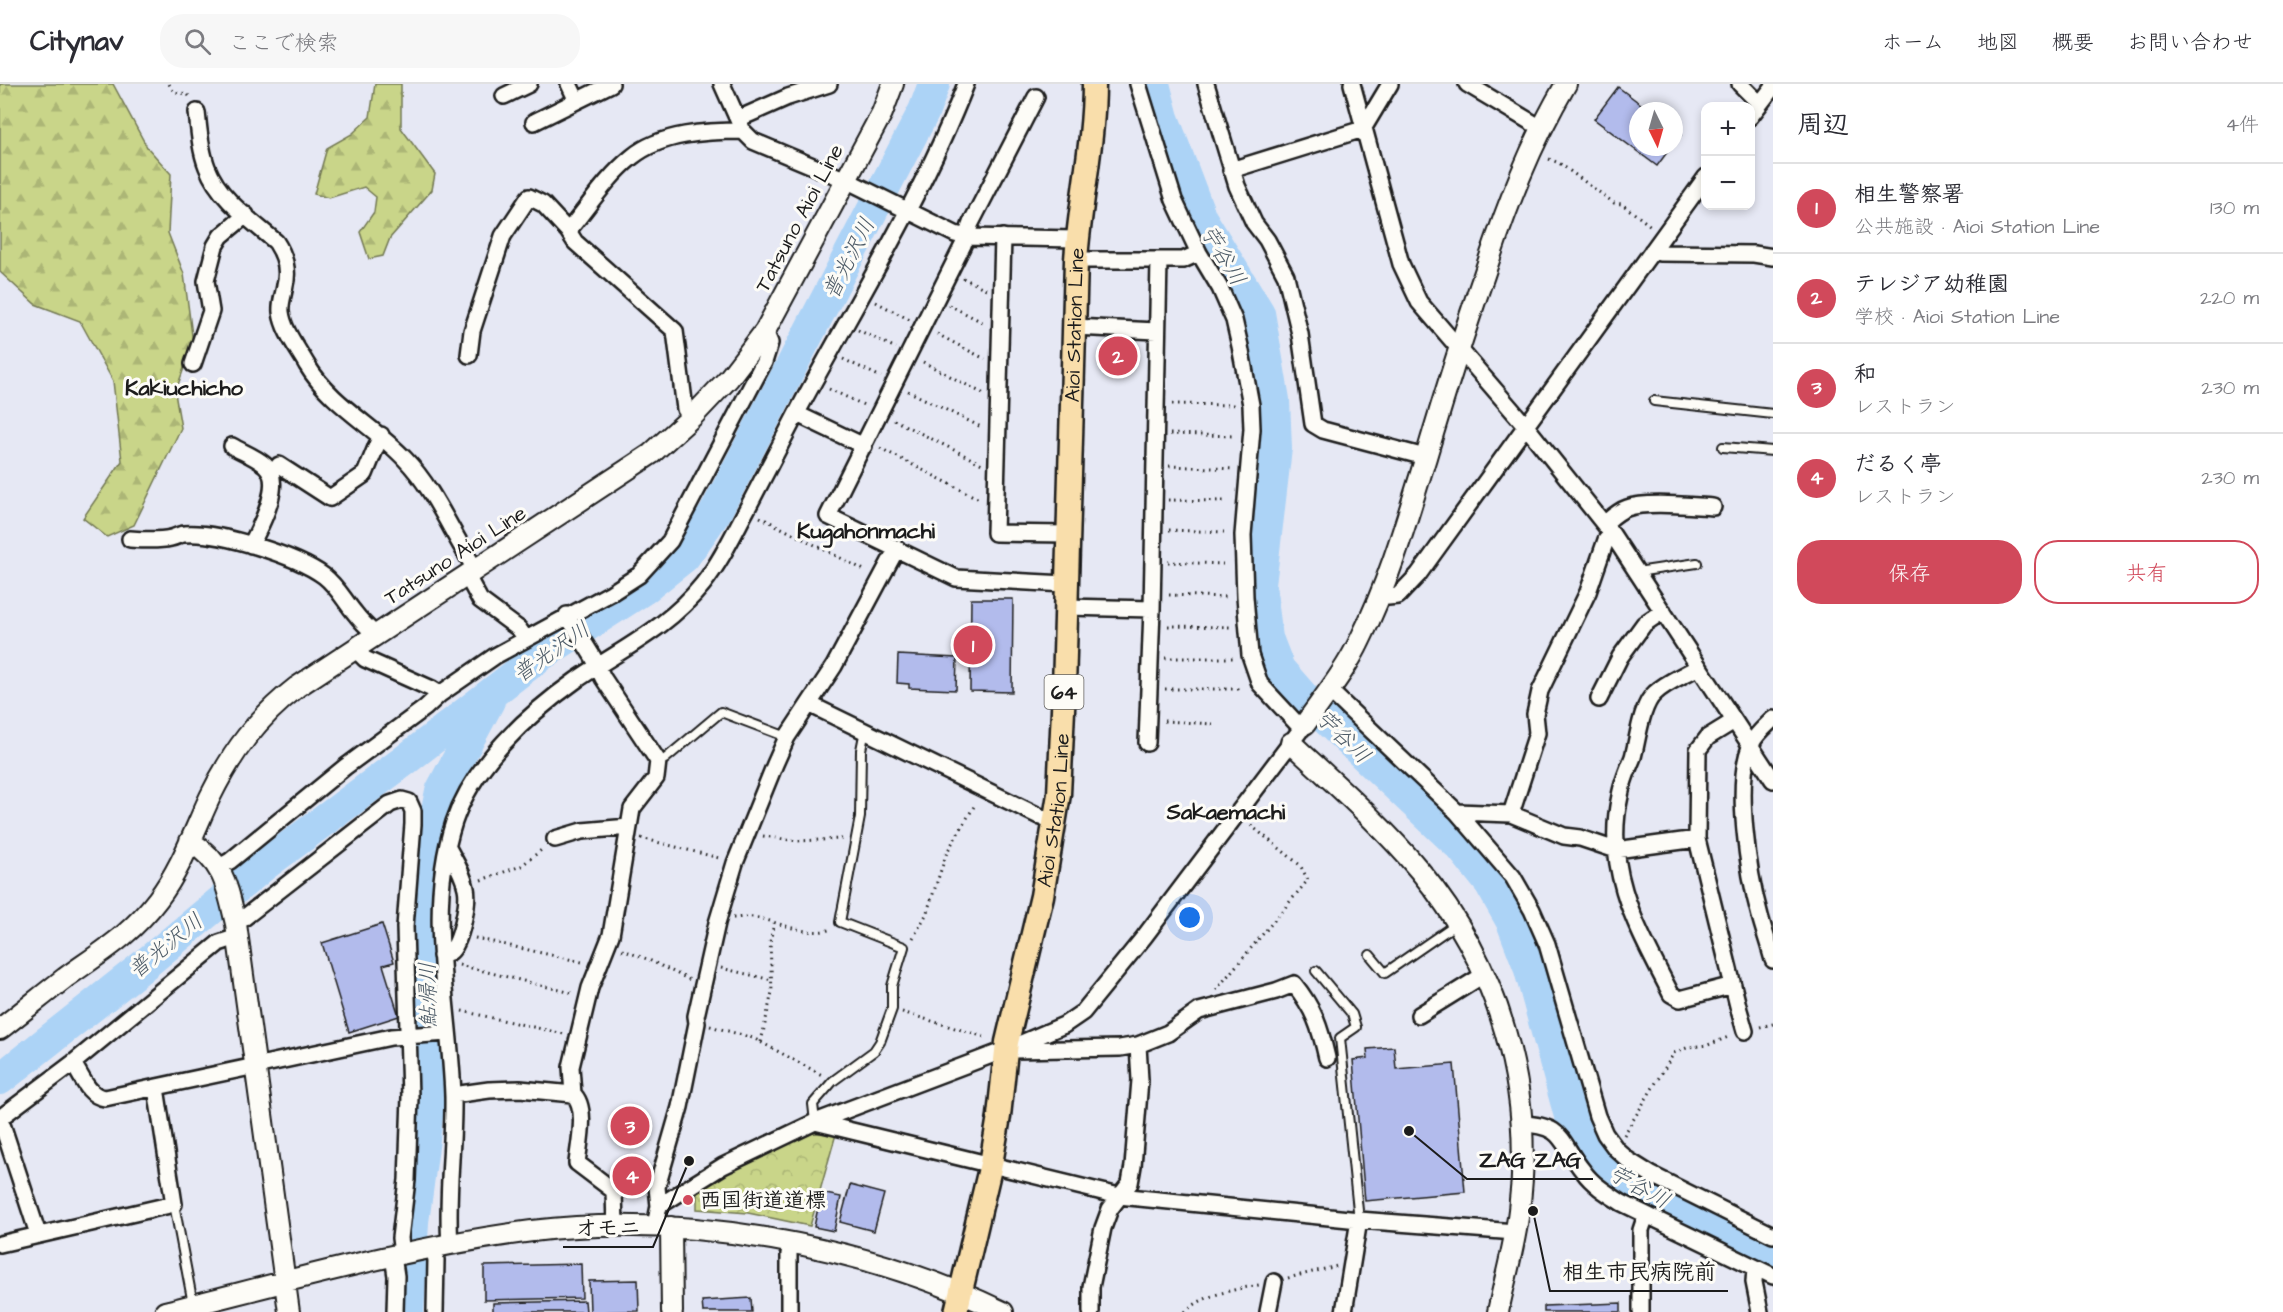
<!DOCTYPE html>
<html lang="ja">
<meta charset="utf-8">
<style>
body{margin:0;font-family:"Architects Daughter","Klee One",sans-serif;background:#f7f7f7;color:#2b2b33}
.controls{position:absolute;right:18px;top:18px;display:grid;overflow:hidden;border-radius:12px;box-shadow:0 3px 9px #0003}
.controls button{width:54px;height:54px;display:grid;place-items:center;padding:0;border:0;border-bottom:2px solid #e1e1e2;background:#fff;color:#2b2b33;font:30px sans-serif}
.compass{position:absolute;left:1629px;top:18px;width:54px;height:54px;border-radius:50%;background:#fff;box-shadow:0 3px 9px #0003;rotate:175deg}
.you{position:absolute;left:1190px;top:834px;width:21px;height:21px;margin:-15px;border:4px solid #fff;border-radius:50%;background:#1a73e8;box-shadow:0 0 0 9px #1a73e833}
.badge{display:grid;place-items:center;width:39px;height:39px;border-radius:50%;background:#d1495b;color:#fff;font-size:20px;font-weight:700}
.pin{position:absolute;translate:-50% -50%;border:3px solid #fff;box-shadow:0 2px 6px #0006}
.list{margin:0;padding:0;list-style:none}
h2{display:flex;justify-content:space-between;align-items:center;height:78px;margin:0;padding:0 24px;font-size:26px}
h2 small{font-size:20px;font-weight:400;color:#7c7c81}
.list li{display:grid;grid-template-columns:39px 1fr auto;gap:18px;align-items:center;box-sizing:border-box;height:90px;padding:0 24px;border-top:2px solid #e1e1e2}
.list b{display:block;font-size:22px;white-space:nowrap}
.list p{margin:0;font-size:20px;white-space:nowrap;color:#7c7c81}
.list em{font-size:20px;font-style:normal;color:#7c7c81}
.actions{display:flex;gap:12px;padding:18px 24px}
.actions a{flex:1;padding:14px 0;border:2px solid #d1495b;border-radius:24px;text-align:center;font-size:21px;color:#d1495b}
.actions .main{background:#d1495b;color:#fff}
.icon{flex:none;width:33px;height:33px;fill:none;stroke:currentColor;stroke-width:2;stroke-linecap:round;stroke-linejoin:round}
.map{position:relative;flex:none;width:1773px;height:1228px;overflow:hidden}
header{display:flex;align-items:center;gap:36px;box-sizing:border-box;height:84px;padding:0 30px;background:#fff;border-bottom:2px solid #e1e1e2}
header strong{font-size:28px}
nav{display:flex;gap:33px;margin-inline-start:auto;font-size:21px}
.search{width:420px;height:54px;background:#f7f7f7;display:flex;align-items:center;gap:15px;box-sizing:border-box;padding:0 21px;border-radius:24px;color:#7c7c81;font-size:22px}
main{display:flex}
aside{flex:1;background:#fff}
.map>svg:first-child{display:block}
.forest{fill:url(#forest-firs);stroke:#727852;stroke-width:1.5}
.park{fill:url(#park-crowns);stroke:#727852;stroke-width:1.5}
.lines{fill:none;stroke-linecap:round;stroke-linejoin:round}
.river{stroke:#acd3f6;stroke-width:32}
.building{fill:#b2bbec;stroke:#1c1c1c;stroke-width:1.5}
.lane-casing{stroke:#1c1c1c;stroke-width:12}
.street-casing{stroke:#1c1c1c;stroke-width:20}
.secondary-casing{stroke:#1c1c1c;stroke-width:24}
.primary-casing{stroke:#1c1c1c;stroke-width:27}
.path{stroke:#1c1c1c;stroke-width:3;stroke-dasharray:1.5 4.5;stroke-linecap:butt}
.lane{stroke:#fdfcf7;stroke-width:8}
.street{stroke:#fdfcf7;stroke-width:15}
.secondary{stroke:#fdfcf7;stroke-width:20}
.primary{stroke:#f9deab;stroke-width:22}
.poi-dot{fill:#d1495b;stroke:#fdfcf7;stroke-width:2}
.labels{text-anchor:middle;stroke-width:6;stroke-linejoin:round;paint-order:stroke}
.shield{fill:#fdfcf7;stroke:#605f5e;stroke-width:1.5}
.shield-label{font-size:20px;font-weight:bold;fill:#1c1c1c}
.street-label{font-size:21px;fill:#1c1c1c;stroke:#fdfcf7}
.poi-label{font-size:21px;font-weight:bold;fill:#1c1c1c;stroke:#fdfcf7;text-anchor:start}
.water-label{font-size:22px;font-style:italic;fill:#4e5c68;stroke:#fdfcf7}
.neighbourhood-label{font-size:22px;font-weight:bold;fill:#1c1c1c;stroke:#fdfcf7}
.leader{fill:none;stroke:#1c1c1c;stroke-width:2}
.callout-dot{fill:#1c1c1c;stroke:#fdfcf7;stroke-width:2}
.callout-label{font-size:22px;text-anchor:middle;font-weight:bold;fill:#1c1c1c;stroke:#fdfcf7;stroke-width:6;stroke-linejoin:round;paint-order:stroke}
</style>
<header>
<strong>Citynav</strong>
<div class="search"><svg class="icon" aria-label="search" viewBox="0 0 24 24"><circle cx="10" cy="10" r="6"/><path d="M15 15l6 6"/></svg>ここで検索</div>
<nav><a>ホーム</a><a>地図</a><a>概要</a><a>お問い合わせ</a></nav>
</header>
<main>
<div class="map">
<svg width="1773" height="1228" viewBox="0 0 1773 1228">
<defs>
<pattern id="forest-firs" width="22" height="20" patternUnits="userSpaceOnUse" patternTransform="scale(1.5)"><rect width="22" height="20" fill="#c9d589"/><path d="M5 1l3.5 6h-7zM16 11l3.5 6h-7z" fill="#acb676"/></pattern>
<pattern id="park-crowns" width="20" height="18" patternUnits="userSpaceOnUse" patternTransform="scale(1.5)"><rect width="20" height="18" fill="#c9d589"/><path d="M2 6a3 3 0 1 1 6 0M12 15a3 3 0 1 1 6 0" fill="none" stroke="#acb676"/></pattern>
</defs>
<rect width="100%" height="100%" fill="#e6e8f4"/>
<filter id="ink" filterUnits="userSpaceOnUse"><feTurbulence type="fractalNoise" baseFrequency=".0167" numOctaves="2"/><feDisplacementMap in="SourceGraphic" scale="12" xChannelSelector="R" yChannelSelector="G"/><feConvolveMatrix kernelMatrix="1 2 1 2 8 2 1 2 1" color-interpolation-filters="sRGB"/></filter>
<g filter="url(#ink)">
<path class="forest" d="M0,0H113L147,63L171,90L168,149L184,190L193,259L175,309L181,344L134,441L107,453L83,434L122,377L113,297L80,237L35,220L0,188Z
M375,0H401V44L435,90L432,106L390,154L383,172L369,175L360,148L374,128L376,113L364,103L329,114L314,110L327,64L352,50L370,33Z"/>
<path class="park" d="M813,1049L836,1050L810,1142L748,1129L697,1125V1106L738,1081Z"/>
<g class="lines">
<path class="river" d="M1154,0L1163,34L1201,134L1259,229L1274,316L1276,364L1260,501L1267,554L1279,585L1307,617L1462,764L1490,799L1512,838L1529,882L1570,1032L1587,1066L1609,1089L1773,1171
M0,995L138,886L263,782L404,677L541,571L645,504L684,473L715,429L924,27L934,0
M408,1228L413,1138L429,1017L426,837L430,761L441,707L489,617"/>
</g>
<path class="building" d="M1618,3L1650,27H1638V63H1671L1657,82L1594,35Z
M1674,45L1681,51L1674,59Z
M971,515H1013L1012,608L970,607Z
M898,571L957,574L956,606L909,604V600L897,599Z
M382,840L394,878L383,881L399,932L349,948L322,859Z
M1394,963L1396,985L1454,980L1465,1108L1365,1117L1353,976L1368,974L1367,965Z
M615,1079L654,1095L649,1106L639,1102L636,1110L620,1103L623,1096L610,1090Z
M850,1101L884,1110L874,1147L840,1138Z
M821,1109L841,1113L834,1147L814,1143Z
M581,1180L582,1214L484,1216V1182Z
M638,1196L639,1227L590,1228L589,1197Z
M751,1214L752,1228H703L702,1217Z
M585,1217L586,1228H493V1219Z
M1621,1219V1228H1544V1222Z"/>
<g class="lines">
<defs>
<path id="lane" d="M1654,317L1773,330
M1723,363L1773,367
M1637,488L1697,479
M658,677L665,675L721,628L787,653
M1370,871L1385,889L1456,840
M1316,887L1352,930L1356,943L1340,954L1359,1136
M815,1038L813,1020L833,997L874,967L880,958L892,925V902L904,863L840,838L860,733L861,666L865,646
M174,1120L193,1220"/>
<path id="street" d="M569,0L577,17
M722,0L743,47L753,57L846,96L955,150L967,153L1077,155
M1138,0L1174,116L1199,169L1220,204L1234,236L1240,262L1251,321L1252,345L1243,451L1245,513L1250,571L1260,600L1302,645
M1206,0L1237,102L1254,139L1267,156L1286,192L1300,250L1313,340L1323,346L1425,373
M1352,0L1401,180L1419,218L1525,341L1612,450L1773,696
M1467,0L1541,44
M1740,0L1760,20
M504,12L529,0
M1036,13L971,139L963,161L828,432L956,494L1066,500
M197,28C199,46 200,65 207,83C219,115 251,136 276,158C284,170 289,186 285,201C284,210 280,218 281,228C283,246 298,265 307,281C331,321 374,342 405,375C435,406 452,450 476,486
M1750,33L1773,3
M738,35L788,13L829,0
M534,38L611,0
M1231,86L1363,45L1390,0
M1003,153L995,449L1068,450
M1652,167L1660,169L1754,170L1773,173
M1076,176H1183L1199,169
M1074,243L1157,247
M469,271L472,247L503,152L529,113L543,120L568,147
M193,280L211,227L206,197L215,162L221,152L246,131
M797,330L864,362
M693,332L685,325L675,247L575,158L568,147C588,123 607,93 632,73C661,49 707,47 743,47
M232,362C242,368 256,373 265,381C285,398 260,443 251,461
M279,381L330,414L365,390L381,351
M1604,440C1611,434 1618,427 1627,424C1647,417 1691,422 1713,423
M130,455C143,456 158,457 171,454C176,453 180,450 184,450C219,447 297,472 324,492C337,502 344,516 354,528C360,536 368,544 376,551
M467,492L480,516L519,545L526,555
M1378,514L1398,512L1418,491L1706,93
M1066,523L1152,525
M567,531L593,573L603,594L658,677L656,694L632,725L611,851L590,904L571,983L573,1010
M355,565L365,575L432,605L440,610
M1698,583C1685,591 1666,598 1655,609C1641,621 1638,655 1633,673C1628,685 1622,699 1620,712C1603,787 1638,845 1671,910L1680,915L1733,901
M1329,606L1457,728L1513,793L1532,826L1547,860L1597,1032L1605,1050L1616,1065L1628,1076L1652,1091L1773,1151
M1599,615L1620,573L1644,540L1663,527
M809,620L1041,733L1055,736
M1773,635C1766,642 1756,650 1752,659C1733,695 1749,793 1760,832C1764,847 1769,861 1773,876
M1734,637L1708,653L1698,666L1697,755L1739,926L1745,947
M1147,659L1152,525L1159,176
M1457,728L1511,730L1564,752L1580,754L1616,766L1697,755
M1511,730L1537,649L1535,630L1540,607L1588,508L1606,456L1612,450
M555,755L582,747L629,743
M219,783L230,777L345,683L425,624L440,610L495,572L611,509L639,491L670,457L764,278L770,259L765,247
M236,840L390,720L402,716L409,718L413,727V740L405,843L410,1013L407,1096L400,1154L402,1170
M441,872C444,870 447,869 450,868C461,859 469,817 466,804C463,789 455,777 448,764
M1419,931L1485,890
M1138,961L1168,949L1199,927L1276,907L1294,900C1314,925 1320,943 1327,974
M1014,966L1120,964L1138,961L1140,996L1133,1082L1130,1099L1110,1125L1103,1144L1091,1203V1228
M73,979C82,993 88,1012 105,1014L391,953L447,949
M453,1011L489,1006L520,1005L573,1010C588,1023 579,1060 577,1079L614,1107L615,1142
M0,1034L73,979L219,859L237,853
M0,1038L3,1043L38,1150
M815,1038L1119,1112L1359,1136L1515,1148
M1521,1040C1565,1041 1559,1057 1583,1087C1593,1101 1608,1110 1622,1119L1773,1192
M659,1122L657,1103L680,1023L697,939L696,932L717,839L735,779L775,680L787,653L834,582L897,464
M655,1142L659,1122L723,1082L815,1038L1005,966L1064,941L1083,928L1144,853L1305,640
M0,1160L174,1120L156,1004
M450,1160C446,1111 454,1061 453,1012C450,922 425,827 454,738C473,681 527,631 575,597C621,565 667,545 703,500C721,477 733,451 747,425C765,391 782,357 800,323C857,217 922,113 966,0
M433,1163L436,1176L435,1228
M393,1172L396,1192L395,1228
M1755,1184L1754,1198L1760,1228
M789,1228V1170L791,1159
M1268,1228L1274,1198
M1344,1228L1359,1136
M1641,1228V1146L1646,1131"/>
<path id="secondary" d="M1305,640C1324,613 1346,586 1360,556C1389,498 1407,435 1426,373C1444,312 1463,251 1484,191C1506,124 1530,61 1566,0
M1291,659C1335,700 1382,741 1420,787C1498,881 1535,1004 1519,1126C1515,1160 1505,1194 1498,1228
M190,757C225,780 227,802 236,840L289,1228
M0,945C22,928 43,911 65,894C101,868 130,852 158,815C181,785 194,747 210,713C232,668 257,634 297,603L651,370L693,332L729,294L765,247L882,29L893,0
M671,1143L672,1228
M165,1228C286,1198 407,1163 532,1147C686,1129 863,1160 1003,1228"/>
<g id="primary">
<path id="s1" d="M956,1228L991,1080L999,1032L1007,958L1042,812L1059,710L1064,605L1076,176C1080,117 1094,58 1094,0"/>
</g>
</defs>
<use href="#lane" class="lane-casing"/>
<use href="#street" class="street-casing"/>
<use href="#secondary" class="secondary-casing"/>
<use href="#primary" class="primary-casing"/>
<path class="path" d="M169,0L174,8L187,10L191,14
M1549,75L1559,79L1614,119L1622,120L1652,143
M963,194L986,205
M876,218L910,236
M949,221L986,240
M858,246L896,264
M937,250L985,275
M843,275L881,293
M923,278L984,310
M829,305L866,322
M908,307L983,344
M1172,320L1234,321
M894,336L982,380
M1170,350L1234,352
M880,364L981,416
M1169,382L1234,385
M1168,416L1224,417
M760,433L866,487
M1169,446L1224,448
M1168,478L1223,480
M1169,511L1228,513
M1168,542L1232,543
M1165,574H1235
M1165,605H1239
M1164,637L1213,640
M763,752L797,757L843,755
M641,754L719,774
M481,796L521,782L544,764
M733,834C739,834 746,832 753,833C779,837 805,854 832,845
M475,854L582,878
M913,854L926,831L947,768L976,719
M622,866L647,875L690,896
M459,881L572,909
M721,884L772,896
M1216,906L1308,796L1300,781L1248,739
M462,927L564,950
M902,928L988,954
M710,942L753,954L822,991
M1760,943L1773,940
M761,958L772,908L770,858L774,839
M1624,1051L1674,969L1689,963L1708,961L1731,952
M1288,1194L1337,1182
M1185,1228C1204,1210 1233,1206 1259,1201"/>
<use href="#lane" class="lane"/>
<use href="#street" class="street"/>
<use href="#secondary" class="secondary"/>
<use href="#primary" class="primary"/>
</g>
</g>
<circle class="poi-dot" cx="688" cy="1116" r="6"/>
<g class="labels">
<rect class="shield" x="1044.5" y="591" width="39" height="34" rx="4.5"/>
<g class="shield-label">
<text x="1064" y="615">64</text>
</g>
<g class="street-label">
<text transform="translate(799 134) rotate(-62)" y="7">Tatsuno Aioi Line</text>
<text dy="7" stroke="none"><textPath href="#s1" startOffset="998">Aioi Station Line</textPath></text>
<text transform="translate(455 471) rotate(-33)" y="7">Tatsuno Aioi Line</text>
<text dy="7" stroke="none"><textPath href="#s1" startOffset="512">Aioi Station Line</textPath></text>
</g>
<g class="poi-label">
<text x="700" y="1123">西国街道道標</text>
</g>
<g class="water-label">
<text transform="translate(1224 171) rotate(59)" y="8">苧谷川</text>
<text transform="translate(848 174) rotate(-63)" y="8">普光沢川</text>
<text transform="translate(551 567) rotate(-35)" y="8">普光沢川</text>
<text transform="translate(1344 652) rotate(44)" y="8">苧谷川</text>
<text transform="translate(165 861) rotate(-39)" y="8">普光沢川</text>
<text transform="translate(427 911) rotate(-91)" y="8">鮎帰川</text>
<text transform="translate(1640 1102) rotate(29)" y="8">苧谷川</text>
</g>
<g class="neighbourhood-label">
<text x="184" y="311">Kakiuchicho</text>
<text x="866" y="454">Kugahonmachi</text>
<text x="1226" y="735">Sakaemachi</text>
</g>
</g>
<path class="leader" d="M1409 1047L1467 1095H1593M689 1077L653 1163H563M1533 1127L1550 1207H1728"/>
<g class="callout-dot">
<circle cx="1409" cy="1047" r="6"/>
<circle cx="689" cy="1077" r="6"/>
<circle cx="1533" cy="1127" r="6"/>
</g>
<g class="callout-label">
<text x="1530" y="1083">ZAG ZAG</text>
<text x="608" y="1151">オモニ</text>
<text x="1639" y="1195">相生市民病院前</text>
</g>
</svg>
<div class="controls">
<button>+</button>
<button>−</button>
</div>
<svg class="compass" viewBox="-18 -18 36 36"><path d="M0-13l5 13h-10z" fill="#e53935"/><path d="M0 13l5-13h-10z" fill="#7c7c81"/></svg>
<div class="you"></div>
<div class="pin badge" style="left:973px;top:561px">1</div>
<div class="pin badge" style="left:1118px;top:272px">2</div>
<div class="pin badge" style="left:630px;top:1042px">3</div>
<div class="pin badge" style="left:632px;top:1092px">4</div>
</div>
<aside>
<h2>周辺<small>4件</small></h2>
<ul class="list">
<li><span class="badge">1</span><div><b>相生警察署</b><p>公共施設 · Aioi Station Line</p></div><em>130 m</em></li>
<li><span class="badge">2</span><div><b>テレジア幼稚園</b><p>学校 · Aioi Station Line</p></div><em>220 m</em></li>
<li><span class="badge">3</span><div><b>和</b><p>レストラン</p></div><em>230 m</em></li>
<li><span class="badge">4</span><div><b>だるく亭</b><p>レストラン</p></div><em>230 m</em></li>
</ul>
<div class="actions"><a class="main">保存</a><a>共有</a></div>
</aside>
</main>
